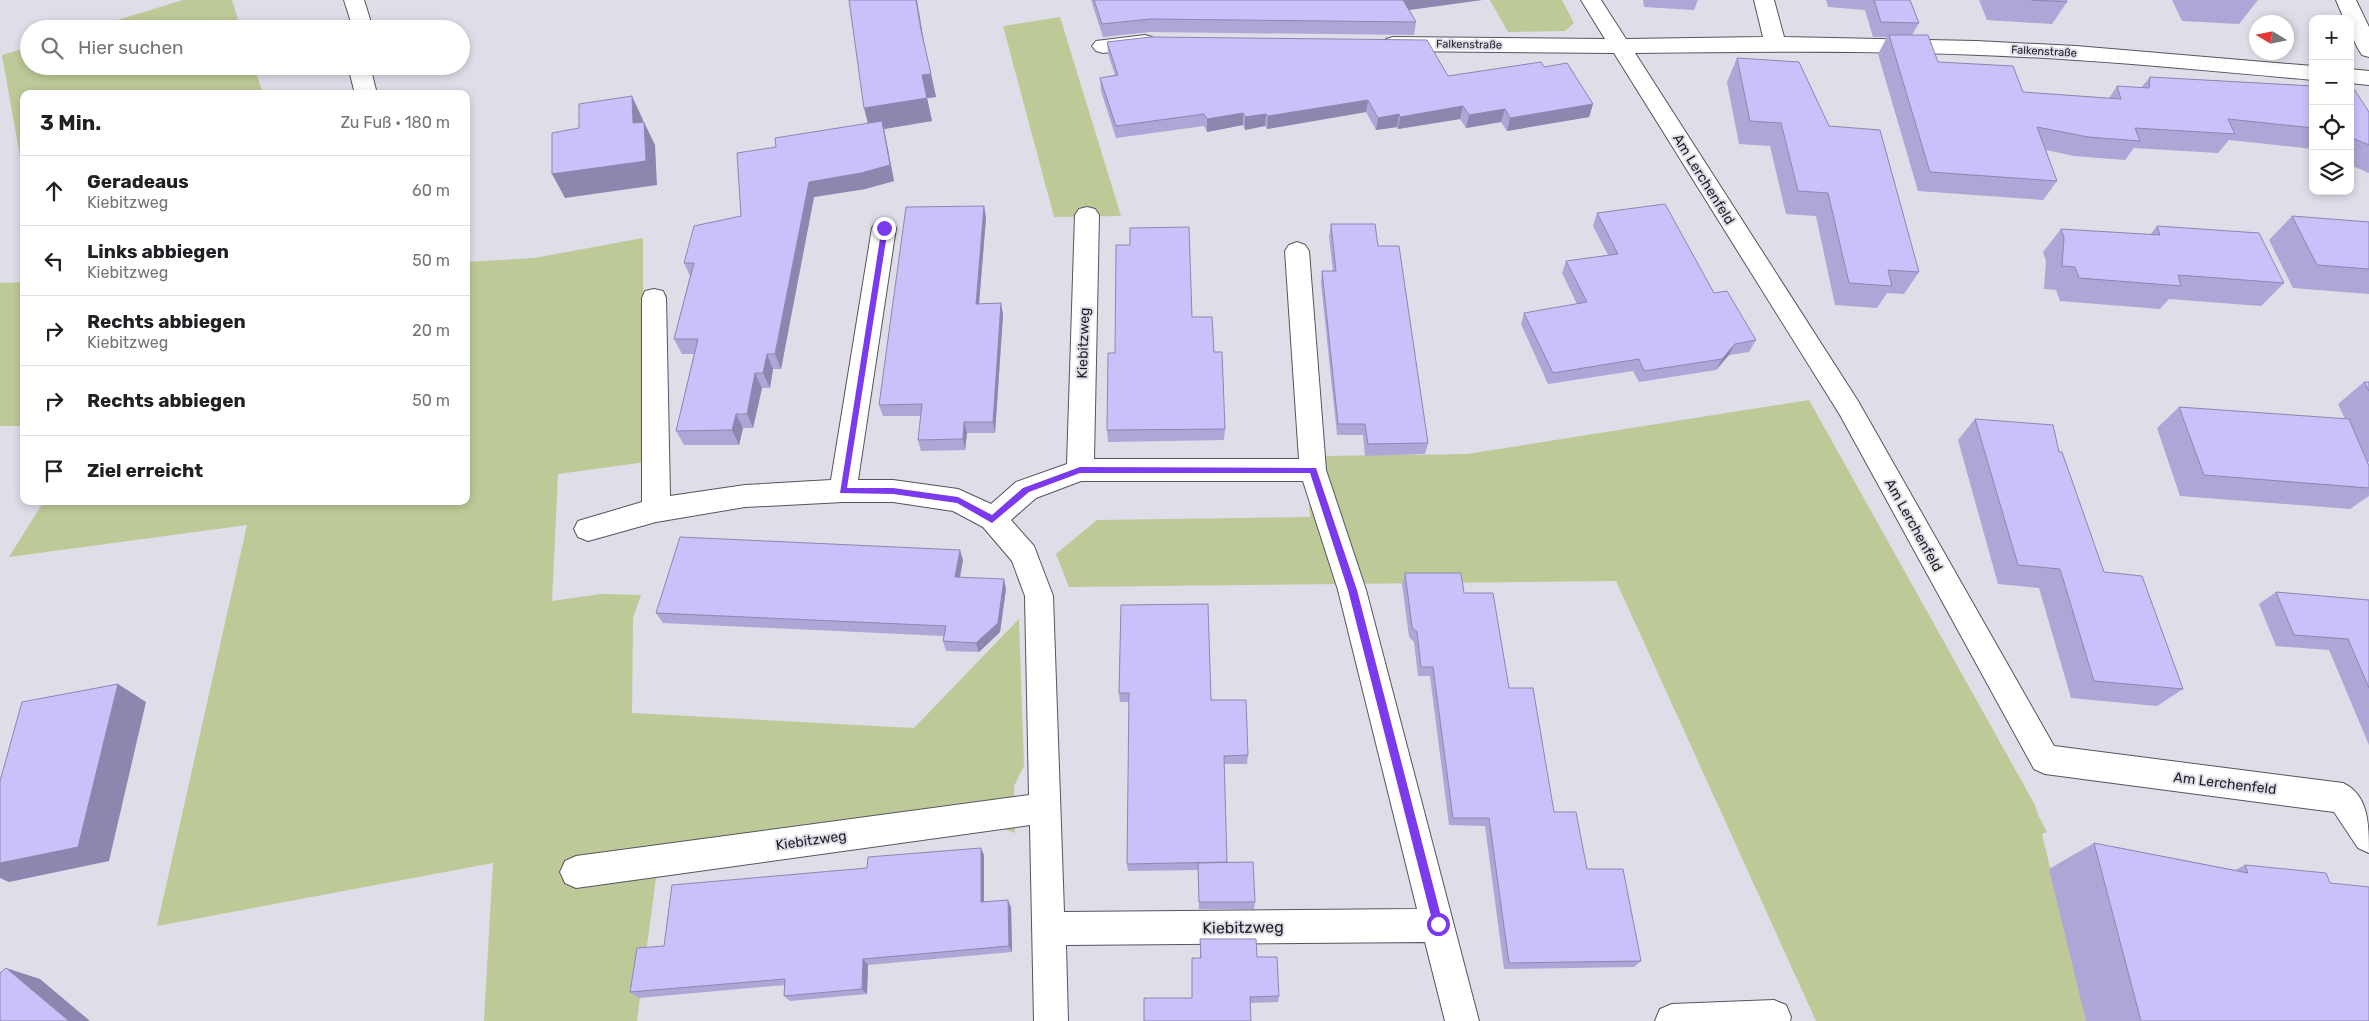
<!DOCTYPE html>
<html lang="de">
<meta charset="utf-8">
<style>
body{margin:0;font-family:Rubik,sans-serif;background:#f6f6f6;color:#202124}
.controls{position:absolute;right:15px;top:15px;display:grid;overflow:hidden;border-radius:10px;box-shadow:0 2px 8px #0003}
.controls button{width:45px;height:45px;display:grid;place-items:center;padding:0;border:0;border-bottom:1px solid #e0e0e0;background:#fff;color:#202124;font:25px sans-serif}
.compass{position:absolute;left:2249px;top:15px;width:45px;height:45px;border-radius:50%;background:#fff;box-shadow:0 2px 8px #0003;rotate:280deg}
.stop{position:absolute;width:15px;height:15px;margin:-11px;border:4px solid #7c3aed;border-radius:50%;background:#fff}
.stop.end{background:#7c3aed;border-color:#fff;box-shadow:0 1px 5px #0008}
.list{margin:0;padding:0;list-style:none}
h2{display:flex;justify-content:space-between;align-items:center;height:65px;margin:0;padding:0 20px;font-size:21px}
h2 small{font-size:16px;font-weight:400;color:#757577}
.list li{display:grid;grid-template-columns:32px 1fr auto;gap:15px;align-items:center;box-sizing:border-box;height:70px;padding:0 20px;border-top:1px solid #e0e0e0}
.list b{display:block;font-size:19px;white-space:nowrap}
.list p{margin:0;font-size:16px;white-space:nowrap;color:#757577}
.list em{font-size:16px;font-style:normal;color:#757577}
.icon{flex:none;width:28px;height:28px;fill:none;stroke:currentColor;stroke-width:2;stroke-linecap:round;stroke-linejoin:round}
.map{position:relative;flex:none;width:2369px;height:1021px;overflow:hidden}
.search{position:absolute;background:#fff;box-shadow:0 2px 8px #0003;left:20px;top:20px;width:450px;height:55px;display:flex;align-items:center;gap:12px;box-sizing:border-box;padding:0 18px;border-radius:28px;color:#757577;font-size:19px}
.panel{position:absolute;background:#fff;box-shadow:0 2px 8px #0003;left:20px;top:90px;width:450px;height:415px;border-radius:10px}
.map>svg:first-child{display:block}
.green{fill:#bdca97}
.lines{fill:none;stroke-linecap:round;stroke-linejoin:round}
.minor-casing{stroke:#56555f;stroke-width:2}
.minor{fill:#fff;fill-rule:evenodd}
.wall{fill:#ada6d7}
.shaded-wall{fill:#8d87af}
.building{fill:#c9c1fa;stroke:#8d87af}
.route{fill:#7c3aed}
.labels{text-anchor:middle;stroke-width:4;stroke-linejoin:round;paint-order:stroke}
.far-street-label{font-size:11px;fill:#1e1e22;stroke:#dedde8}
.street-label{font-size:14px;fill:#1e1e22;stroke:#dedde8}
.near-street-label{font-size:16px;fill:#1e1e22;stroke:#dedde8}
</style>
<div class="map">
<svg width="2369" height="1021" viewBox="0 0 2369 1021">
<rect width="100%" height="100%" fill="#dedde8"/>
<path class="green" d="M183,0H232L241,29H88Z
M1490,0H1562L1574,23L1565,31L1508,32Z
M1060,17L1121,216L1054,217L1003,26Z
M29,47V66H254L263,94H24V179L2,55Z
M643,238V297L667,294L668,459L558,474L552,601L601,594L641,595L633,618L632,713L914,728L1019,619L1024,766L1014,786L1015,833L993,825L656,878L637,1021H484L493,863L157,926L247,525L9,557L44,501H466V262L534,258Z
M24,282V426H0V283Z
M1809,400L2035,805L2038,815L2047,832L2042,834L2087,1021H1816L1616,581L1069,587L1056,554L1097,520L1310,517L1308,485L1324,456L1467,454Z"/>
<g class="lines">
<defs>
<path id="minor" d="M344,0H364L370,19L368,29H347L350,19Z
M1581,0H1601L1626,39L1763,37L1754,0H1774L1784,37L1976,41L2076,46L2313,66V80C2234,73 2155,65 2076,60C1929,50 1782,51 1635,53L1858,401L2054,746L2343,783C2369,795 2369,825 2369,853L2358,848L2334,812L2045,774L2034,769L1840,415L1614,53L1393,51L1386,49L1382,44L1386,39L1393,37L1605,39Z
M2336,0H2356L2369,27V57L2362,55C2354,43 2350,33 2350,19H2344Z
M1145,35L1152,37L1156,42L1152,47L1103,53L1096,51L1092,46L1096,41Z
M348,66H370L377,94H355Z
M2350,69L2369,71V85L2350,83Z
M1087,207L1095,209L1099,215L1094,459H1299L1285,251L1289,245L1297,242L1305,245L1309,251L1326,470L1366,590L1479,1021H1445L1425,942L1066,945L1068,1021H1034L1030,825L576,888L565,883L560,872L565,861L576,856L1029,795L1025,596L1012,561L983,527L953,511L893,502H843L745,507L656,522L588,541L578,537L574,529L578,521L642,502V298L645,291L654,289L663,291L666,298L670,496L745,485L831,480L872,228L876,222L884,219L892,222L896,228L858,480H893L958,489L991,504L1016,482L1067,464L1075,215L1079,209ZM1081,481H1303L1338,590L1417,909L1064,912L1053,596L1034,546L1011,520L1036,498Z
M1774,1000L1786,1005L1791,1017L1790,1021H1655L1660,1009L1672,1004Z"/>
</defs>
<use href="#minor" class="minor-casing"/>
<use href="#minor" class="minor"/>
</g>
<path class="wall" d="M1091,0H1482L1409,10L1416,22L1414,35L1150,32L1103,37Z
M1643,0H1698L1694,10L1644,7Z
M1826,0H1910L1919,23L1912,35L1938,62L2023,92L2109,98L2117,86L2141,88L2150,77L2313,86V149L2229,140L2218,153L2134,148L2125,160L2074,156L2046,150L2057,181L2043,200L1918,191L1878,54L1887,37H1873L1865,10L1828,7Z
M1979,0H2066L2067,2L2052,24L1987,20Z
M2172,0H2258L2239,24L2182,21Z
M924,42L936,97L927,98L932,121L884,129L894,181L865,189L814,197L781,369H773L770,388H762L753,428H743L739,445H684L676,431L694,354H682L674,339L690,276L684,263L741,216L776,147L867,123Z
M1107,42L1448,76L1544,67L1593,104L1589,117L1507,131L1501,122L1466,128L1460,119L1398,129L1397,127L1376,130L1366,112L1267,129L1265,126L1245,130L1243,125L1207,132L1204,126L1116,138L1101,91L1100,78L1115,75L1108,54Z
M1737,58L1829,126L1919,272L1904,294L1887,293L1877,308L1835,305L1816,216L1786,214L1770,146L1739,144L1727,82Z
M2350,89L2369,112V173L2350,165Z
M984,206L986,218L979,304L1001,303L1003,315L995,433H967L965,450L921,451L918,440L921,416H883L879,405Z
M1597,213L1714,293L1756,340L1749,352L1729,355L1716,370L1639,382L1633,371L1548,384L1521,324L1524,313L1577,304L1562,273L1566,261L1608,255L1593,226Z
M2292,216L2369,222V294L2293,288L2269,240Z
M1331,224L1378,246L1428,443L1425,454L1365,456L1363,435H1337L1321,283L1322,271H1333L1329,237Z
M2157,226L2284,283L2261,306L2169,299L2160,309L2060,301L2056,290L2044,289L2046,261L2043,252L2061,229L2150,235Z
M1192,317L1214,352L1225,429L1224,440L1108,442L1107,430L1115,353Z
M2364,382H2369V462H2367L2369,466V496L2350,509L2180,496L2157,428L2179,407L2345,419L2338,404Z
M1975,419L2059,452L2104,572L2183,689L2157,706L2071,698L2039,588L1998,584L1958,440Z
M963,560L960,577L1006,589L1000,632L979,652L946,651L943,641L944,636L663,623L656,613Z
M1405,573L1464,593L1509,688L1554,812L1641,961L1634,967L1504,969L1485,826L1449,825L1430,676H1418L1414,642L1409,637L1402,584Z
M2276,592L2369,600V745L2329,650L2276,646L2259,604Z
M1121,605L1211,700L1248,755L1247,764H1224L1227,863L1255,902L1254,909H1199L1198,870L1128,871L1127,864L1129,702H1120L1119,693Z
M2094,843L2235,870L2245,865L2330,883L2369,1021H2086L2049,869Z
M984,855V902L1011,907L1012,952L868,965L867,994L790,1001L784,996L785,985L639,998L630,992L664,946Z
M1200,939L1257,957L1279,996L1278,1002L1250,1003L1192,998L1200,958Z"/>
<path class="shaded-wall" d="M916,0H917L926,54L921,30Z
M1402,0H1482L1401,11Z
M931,74L936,97L927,98L932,121L884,129L894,181L865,189L814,197L781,369L775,354L809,182L870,131L864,108L922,75Z
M632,96L643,120L644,147L633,123Z
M1368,100L1366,112L1267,129L1268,116Z
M1593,104L1589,117L1507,131L1510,118Z
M1463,106L1460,119L1398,129L1400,117Z
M1505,109L1501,122L1466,128L1469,115Z
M1243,113V125L1207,132V119Z
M1266,114L1265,126L1245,130V117Z
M1399,114L1397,127L1376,130L1378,118Z
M644,122L655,145L657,185L565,198L552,174Z
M984,206L986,218L978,316L976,304Z
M1001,303L1003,315L995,433L993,422Z
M1735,344L1729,355L1716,370L1722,359Z
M767,354L773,369L770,388L763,373Z
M755,373L762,388L753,428L747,414Z
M736,414L743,428L739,445L732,430Z
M964,422L967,433L965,450L963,439Z
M960,550L963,560L958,587L955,577Z
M1004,579L1006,589L1000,632L979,652L976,643Z
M118,684L146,702L109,861L9,882L0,878V863Z
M981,848L984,855V909L981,902Z
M1008,900L1011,907L1012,952L1009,946Z
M863,959L868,965L867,994L862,989Z
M6,968L40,979L90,1021H69Z"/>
<path class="building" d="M849,0H916L921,30L931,74L922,75L927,98L864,108Z
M1094,0H1403L1416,22L1150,19L1102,24Z
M1874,0H1910L1919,23L1881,22Z
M2031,0H2066L2067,2Z
M1889,35H1928L1938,62L2013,66L2023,92L2121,99L2117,86L2149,88L2150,77L2313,86V128L2228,119L2235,134L2135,128L2140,141L2088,137L2037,127L2057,181L1930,172Z
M1150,37L1427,40L1448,76L1541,62L1544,67L1567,63L1593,104L1510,118L1505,109L1469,115L1463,106L1400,117L1399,114L1378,118L1368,100L1268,116L1266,114L1245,117L1243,113L1207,119L1204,114L1116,126L1100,78L1118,75L1107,42Z
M1737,58L1799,62L1829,126L1880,130L1919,272L1888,270L1892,286L1849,283L1828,193L1798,191L1781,123L1750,121Z
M2350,89H2354L2369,112V145L2350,137Z
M632,96L633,123L644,122L646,161L552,174V133L579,128V104Z
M882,121L890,165L861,173L809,182L775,354H767L763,373H755L747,414H736L732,430L676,431L698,339H674L694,263H684L694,226L741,216L737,153L776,147L775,138Z
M1665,204L1714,293L1727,291L1756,340L1735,344L1722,359L1644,371L1639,359L1553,373L1524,313L1587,302L1566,261L1618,254L1597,213Z
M984,206L976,304L1001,303L993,422H964L963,439L918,440L922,404L879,405L906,207Z
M2292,216L2369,222V269L2317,265Z
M1331,224H1375L1378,246H1399L1428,443L1368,444L1365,424H1338L1322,271H1336Z
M2157,226L2259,233L2284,283L2178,275L2181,286L2079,278L2075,267L2062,266L2064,238L2061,229L2160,235Z
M1189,227L1192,317H1212L1214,352H1222L1225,429L1107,430L1108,353H1115L1116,245H1130V228Z
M2364,382H2369V391Z
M2179,407L2349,419L2369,466V488L2204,475Z
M1975,419L2053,425L2059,452H2062L2104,572L2142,576L2183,689L2094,681L2060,569L2018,565Z
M680,537L960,550L955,577L1004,579L998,623L976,643L943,641L946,626L656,613Z
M1405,573H1461L1464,593H1493L1509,688H1533L1554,812H1576L1587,869H1623L1641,961L1509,963L1489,818H1453L1433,667H1421L1417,632L1412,627Z
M2276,592L2369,600V688L2348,639L2294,635Z
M1208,604L1211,700H1246L1248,755L1224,756L1227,862L1127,864L1129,693H1119L1121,605Z
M118,684L78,847L0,863V781L22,702Z
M2094,843L2248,873L2245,865L2326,873L2330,883L2369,887V1021H2141Z
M981,848V902L1008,900L1009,946L863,959L862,989L784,996L785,979L630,992L637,948L664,946L672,885L867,868L868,857Z
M1253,862L1255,902H1199L1198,863Z
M1200,939H1256L1257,957H1277L1279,996L1250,997L1251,1021H1144V998H1192V958H1201Z
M6,968L69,1021H0V973Z"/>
<path class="route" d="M882,226L888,228L847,488H893L958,497L992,515L1023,488L1080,467L1316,468L1357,590L1443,924L1441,928H1434L1433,924L1348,590L1310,473H1080L1029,492L992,523L957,503L893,494L840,493Z"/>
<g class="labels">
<g class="far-street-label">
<text transform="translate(1469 44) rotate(1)" y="4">Falkenstraße</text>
<text transform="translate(2044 51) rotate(3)" y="4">Falkenstraße</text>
</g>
<g class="street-label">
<text transform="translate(1704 179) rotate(58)" y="5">Am Lerchenfeld</text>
<text transform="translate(1083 343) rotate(-88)" y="5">Kiebitzweg</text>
<text transform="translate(1914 525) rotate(61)" y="5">Am Lerchenfeld</text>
<text transform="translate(2225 783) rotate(7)" y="5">Am Lerchenfeld</text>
<text transform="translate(811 840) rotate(-8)" y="5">Kiebitzweg</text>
</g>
<g class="near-street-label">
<text transform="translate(1243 927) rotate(-1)" y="6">Kiebitzweg</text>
</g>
</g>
</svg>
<div class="controls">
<button>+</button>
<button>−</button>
<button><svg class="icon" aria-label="locate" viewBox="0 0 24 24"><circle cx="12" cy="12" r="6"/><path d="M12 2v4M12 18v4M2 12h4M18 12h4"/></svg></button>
<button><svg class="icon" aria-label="layers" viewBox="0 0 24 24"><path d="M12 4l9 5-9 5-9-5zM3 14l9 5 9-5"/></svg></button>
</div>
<svg class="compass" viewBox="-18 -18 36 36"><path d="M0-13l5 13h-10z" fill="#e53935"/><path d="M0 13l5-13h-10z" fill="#757577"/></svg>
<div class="stop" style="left:1438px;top:924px"></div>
<div class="stop end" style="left:884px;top:228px"></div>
<div class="search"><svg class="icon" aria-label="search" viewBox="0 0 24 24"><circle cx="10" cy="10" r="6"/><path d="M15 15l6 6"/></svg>Hier suchen</div>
<section class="panel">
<h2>3 Min.<small>Zu Fuß · 180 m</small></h2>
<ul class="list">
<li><svg class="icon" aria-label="ahead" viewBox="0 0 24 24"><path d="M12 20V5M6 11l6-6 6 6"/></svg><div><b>Geradeaus</b><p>Kiebitzweg</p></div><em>60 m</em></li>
<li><svg class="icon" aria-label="left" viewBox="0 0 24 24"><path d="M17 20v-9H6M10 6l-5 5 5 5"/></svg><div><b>Links abbiegen</b><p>Kiebitzweg</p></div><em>50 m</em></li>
<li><svg class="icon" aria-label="right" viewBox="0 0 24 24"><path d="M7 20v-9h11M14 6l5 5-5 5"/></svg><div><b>Rechts abbiegen</b><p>Kiebitzweg</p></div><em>20 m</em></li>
<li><svg class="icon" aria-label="right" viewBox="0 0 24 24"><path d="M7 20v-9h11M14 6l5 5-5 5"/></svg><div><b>Rechts abbiegen</b></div><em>50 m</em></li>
<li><svg class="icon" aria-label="arrive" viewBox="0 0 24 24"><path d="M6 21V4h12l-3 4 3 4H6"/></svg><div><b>Ziel erreicht</b></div></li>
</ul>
</section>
</div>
